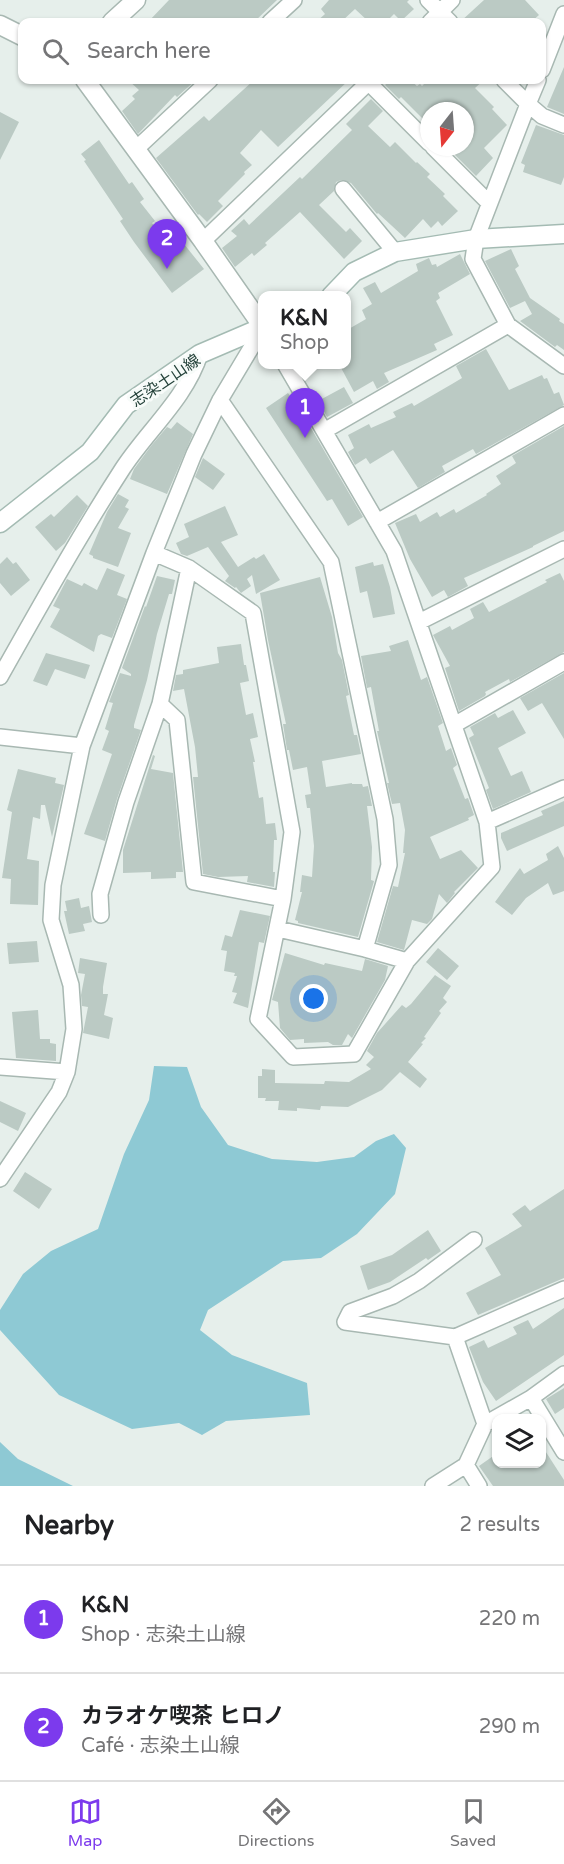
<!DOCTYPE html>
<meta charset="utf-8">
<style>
body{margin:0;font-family:"Varela Round","Noto Sans JP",sans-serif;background:#f6f6f6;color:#202124}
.controls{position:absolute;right:18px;bottom:18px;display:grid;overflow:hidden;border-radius:12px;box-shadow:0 2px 4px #0004}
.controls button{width:54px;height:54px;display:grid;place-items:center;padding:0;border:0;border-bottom:2px solid #e0e0e0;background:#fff;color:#202124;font:30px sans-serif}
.compass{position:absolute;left:420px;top:102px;width:54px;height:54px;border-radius:50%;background:#fff;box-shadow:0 2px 4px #0004;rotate:197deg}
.you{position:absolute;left:314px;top:999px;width:21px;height:21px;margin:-15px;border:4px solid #fff;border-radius:50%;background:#1a73e8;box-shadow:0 0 0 9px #1a73e833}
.badge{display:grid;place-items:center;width:39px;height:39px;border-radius:50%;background:#7c3aed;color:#fff;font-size:20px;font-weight:700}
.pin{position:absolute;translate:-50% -50px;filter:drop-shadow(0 2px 3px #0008)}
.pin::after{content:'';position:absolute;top:32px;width:21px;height:18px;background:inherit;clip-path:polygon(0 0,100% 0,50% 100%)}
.popup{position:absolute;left:258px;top:291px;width:93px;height:78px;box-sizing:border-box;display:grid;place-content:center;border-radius:12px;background:#fff;filter:drop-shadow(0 2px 4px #0005);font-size:20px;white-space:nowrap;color:#757577}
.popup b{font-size:22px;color:#202124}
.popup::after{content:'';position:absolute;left:50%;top:100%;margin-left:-12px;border:12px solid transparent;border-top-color:#fff}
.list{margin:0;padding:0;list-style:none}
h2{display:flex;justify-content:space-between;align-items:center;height:78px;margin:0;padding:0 24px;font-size:26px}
h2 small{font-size:20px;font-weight:400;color:#757577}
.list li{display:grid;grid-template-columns:39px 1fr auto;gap:18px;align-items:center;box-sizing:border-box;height:108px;padding:0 24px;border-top:2px solid #e0e0e0}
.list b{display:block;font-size:22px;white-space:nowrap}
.list p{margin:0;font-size:20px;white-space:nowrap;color:#757577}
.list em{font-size:20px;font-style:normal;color:#757577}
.icon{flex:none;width:33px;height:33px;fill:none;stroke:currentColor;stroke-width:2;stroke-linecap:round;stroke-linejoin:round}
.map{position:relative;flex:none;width:564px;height:1486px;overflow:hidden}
.search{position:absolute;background:#fff;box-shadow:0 2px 4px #0004;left:18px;right:18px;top:18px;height:66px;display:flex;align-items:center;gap:15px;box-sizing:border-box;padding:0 21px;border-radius:12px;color:#757577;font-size:22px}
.sheet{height:294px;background:#fff}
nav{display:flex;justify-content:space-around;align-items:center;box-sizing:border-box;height:84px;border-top:2px solid #e0e0e0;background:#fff;font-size:16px;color:#757577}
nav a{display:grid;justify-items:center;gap:3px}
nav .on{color:#7c3aed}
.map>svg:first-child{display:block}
.water{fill:#8ec9d4}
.building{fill:#bbcac4}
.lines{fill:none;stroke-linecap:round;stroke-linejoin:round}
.minor-casing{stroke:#a8b8b2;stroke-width:18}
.tertiary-casing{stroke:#a8b8b2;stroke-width:21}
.secondary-casing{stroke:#a4bbb3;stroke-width:21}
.minor{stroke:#fff;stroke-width:15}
.tertiary{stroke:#fff;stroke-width:18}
.secondary{stroke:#fff;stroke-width:18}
.labels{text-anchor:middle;stroke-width:6;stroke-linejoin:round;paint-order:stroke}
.street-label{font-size:16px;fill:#24423a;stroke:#f7fbf9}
</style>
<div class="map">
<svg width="564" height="1486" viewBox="0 0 564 1486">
<rect width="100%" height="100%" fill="#e6efeb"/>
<path class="water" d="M154,1066L187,1067L201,1107L228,1145L272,1159L317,1162L354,1157L376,1141L394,1134L406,1148L395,1194L357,1234L321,1258L283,1261L208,1310L200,1330L232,1355L307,1383L310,1415L226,1421L202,1435L179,1423L132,1429L59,1395L0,1330V1310L23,1274L51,1251L98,1229L124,1154L149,1100Z
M0,1442L18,1459L73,1486H0Z"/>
<path class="building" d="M169,0H277L254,22H148Z
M329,0H409L407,2L414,9L401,21L394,14L386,22H369L355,9L341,22H316L325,14L321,9Z
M484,0H525L539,15L531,22H460Z
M564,67V114L547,107Z
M128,80H196L177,97L175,95L138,134L122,111L135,99L132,96L139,90Z
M254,80H349L278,147L261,130L240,153L252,165L244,172L245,174L218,201L223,206L207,222L199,214L198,215L156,158L204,116L209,121Z
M390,80H410L417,86L420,84L422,86L428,80H484L475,88L494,107L492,109L507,125L484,148L493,158L476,176L447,147H465V111H429V125L401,97L399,99L385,85Z
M371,99L383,111L368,126L390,147L395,142L416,163L417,162L430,174L427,177L445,194L443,196L458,211L442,226L438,221L431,228L423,219L405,238L378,213L377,214L351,183L341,180L336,182L334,191L319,205L346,232L350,228L362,241L344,259L300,212L265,243L267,245L254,256L252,253L235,267L222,248L237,236L231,231L244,219L249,225L300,177L302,179L352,130L346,124Z
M0,112L19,122L0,160Z
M536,125L564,135V177L561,185L523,172L525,165L521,163Z
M99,140L129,184L132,182L144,199L140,202L155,221L152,223L170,248L180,239L204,269L172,293L134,242L120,221L123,219L84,161L86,160L81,154Z
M511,249L519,266L515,269L530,298L560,319L559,321L564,324V350L557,345L555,347L520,321L532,314L525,301L510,308L485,261Z
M460,254L470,274L438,293L440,298L436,301L453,335L434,344L437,350L384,373L389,382L377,389L373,381L354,392L339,364H347V330L366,319L362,310L372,304L363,288L375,282L381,293L418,271L416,264L429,258L432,265L436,264L437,267Z
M486,349L509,390L542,375L544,379L547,378L554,394L559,392L564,405L476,454L473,449L442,466L445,472L418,488L393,450L370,464L366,458L355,465L348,452L354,448L348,435L369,424L371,428L396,417L393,412L412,403L414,406L452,384L462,378L456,366Z
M344,387L353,403L327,417L318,401Z
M288,393L301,411L363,517L348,526L332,499L327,501L266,408Z
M177,422L193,434L167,494L130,479L134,469L151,446L167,427L171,429Z
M564,426V531L533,546V547L464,578L468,586L448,597L444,590L432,597L410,559L395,523L416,514L420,522L437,512L440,517L454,509L456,513L487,495L486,494L501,484L496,476L516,463L512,456Z
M203,458L225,474L213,490L195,477Z
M118,494L129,500L125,507L129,509L118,528L131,533L118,567L93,558V556L89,554L107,512Z
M77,495L88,506L65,543L56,551L35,527L51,514L54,517Z
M225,506L238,535L221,542L238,567L254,557L256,559L264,554L280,580L256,594L252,575L247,579L251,586L241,593L236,587L235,588L225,581L229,576L208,547L187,556L181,554L176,543L189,537L184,524Z
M7,557L13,564L16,562L30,580L11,596L0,583V564Z
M373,562L374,566L383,564L390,587L395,614L373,618L367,591L360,593L355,567Z
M107,568L125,575L117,595L127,599L112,638L101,634L98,636L94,652L50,627L60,609L53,606L67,579L82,586L84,583L97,590Z
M560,573L564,581V652L510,682L509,679L485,692L486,694L485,696L459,711L445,668L450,666L433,635L450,626L452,630L474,618L470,609L483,602L489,612L547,582L545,580Z
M157,576L175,580L172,594H169L157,634L147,680L134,725V728L141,730L117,799L105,841L84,834L112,754L102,750L109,731L105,729L113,703L109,702L120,673L131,676V674L122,668L145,606L146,607Z
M320,577L332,617L338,653L342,660L349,695L346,696L354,735H357L361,754L322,761L326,787L352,783V784H362L363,787L368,786L372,806H367L372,847L371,880L374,881L358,937L298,923V921L295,920L302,892H300L302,875L312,877L314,846L310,808H307L305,795L311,794L307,767L293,770L289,750H287L283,724H286L268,640L260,593Z
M408,640L421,680L427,677L443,723L438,726L446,751L451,748L457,765L453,768L465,799L468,798L474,815L468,818L469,820L430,837L440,859L461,850L478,868L454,892L455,893L447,903L439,894L432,919L427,924L412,920L404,950L377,942L393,886L398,887L405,853H403L405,830L400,803L392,804L387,783H389L377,731H379L371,687L367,688L361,656L391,651L389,646Z
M241,644L244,665H246L249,681L240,683L246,715L253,713L258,737L250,739L255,762H253L259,798L263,797L266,824L275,823L277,840H274L273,872H275L274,887L247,882L248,876L218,877L203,874L193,777H198L195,747L184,689L173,691L176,675L183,674V670L219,663L217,647Z
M46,653L90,665L85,679L55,669L47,686L33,681Z
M564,673V739L542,703L528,711L520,698Z
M513,710L526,733L498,748L511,776L522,771L531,792L493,809L486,790L489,788L469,738L474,735L470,727L495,713L498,718Z
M153,755L155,756L151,769L173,773L183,872H176V878L151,879V872L123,873V850Z
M18,769L56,778L55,783L64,785L52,837L45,805H41L40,819L33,817L27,859L39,861L38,905L10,904L11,879L2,878L12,812L7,810Z
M564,801V826L507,851L501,838V833L543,815L541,811Z
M558,846L564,858V891L553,895L548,883L526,898L512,915L495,902L520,868L524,874L548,860L546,854Z
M79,898L81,908L89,906L92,922L83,924L85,931L69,934L64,911H67L65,901Z
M240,910L270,916L264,943L259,942L248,1008L233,1003L237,993L232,992L237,976H234L235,973L224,971L227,951L221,950L225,935L232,937Z
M37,941L39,962L9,964L7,943Z
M438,948L459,966L447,980L426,962Z
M285,953L324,965L325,963L362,971L365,959L388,966L385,980L352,1038L348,1034L342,1045H333L328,1042L304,1043V1039L290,1040L280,1028L278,1002L272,1000Z
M80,958L107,963L103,987V994H108L104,1015L113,1018L109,1039L83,1033L88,1007L82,1006L81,995L85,974L78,973Z
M435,975L451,986L443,998L447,1002L439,1011L441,1013L424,1037L426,1038L421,1043L423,1044L408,1062L427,1079L420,1088L400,1072L382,1090L348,1107L321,1106L320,1110L297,1108V1111L278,1110L279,1101H265L266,1098H258V1076H262V1069L275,1070V1083L324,1084L325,1081L349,1082L371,1069L366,1065L374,1057L367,1051L377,1033L402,1005L406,1008L411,1004Z
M38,1010L40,1039H50V1043L56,1044V1061L16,1058L12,1012Z
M0,1101L26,1113L18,1131L0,1122Z
M25,1172L52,1189L39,1209L13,1191Z
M564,1189V1278L478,1315L466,1293L501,1275L485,1248L522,1226L512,1214L525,1205L530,1211Z
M428,1230L441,1251L428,1260L426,1258L390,1282L368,1290L360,1266L392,1255Z
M564,1308V1355L496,1401L483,1382L469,1347L484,1340L488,1348L517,1334L513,1327L528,1320L533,1329Z
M564,1388V1408L555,1414L546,1399Z
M542,1446L564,1480V1486H493L479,1466L496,1454V1464H542Z"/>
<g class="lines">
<defs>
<path id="minor" d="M428,0L450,22
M270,22L294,0
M430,22L452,0
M542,70L564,14
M504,80L528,104L476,239L473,259L508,325L564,366
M538,80L528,104L542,116L564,125
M368,82L429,143
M433,147L489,203
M136,149L210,80
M343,189L395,252
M203,241L371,80
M220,400L331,562L385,819L389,865L365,949
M324,431L508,325
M377,522L564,415
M154,553L189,568L253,613L292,832L283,899L258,1019L293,1057L354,1054L407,961L492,867L487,822L394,551L285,364
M419,622L564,549
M0,677C40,606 79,536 123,468C148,430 186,398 200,354
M160,704L177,720L194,882L283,899
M454,725L564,662
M0,737L82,746
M487,822L564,788
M101,915L100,894L126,802L160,704L189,568
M278,929L365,949L407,961
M0,1067L67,1072
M0,1179L59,1092L67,1072L74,1029L71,985L51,920L53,885L82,746L154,553L194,454L220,400L263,328
M455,1337L345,1322L350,1312L393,1296L419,1281L474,1240
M531,1398L564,1452
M485,1424L531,1398L564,1374
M466,1465L479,1486
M433,1486L466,1465L485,1424L455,1337L564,1289"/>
<path id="tertiary" d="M112,22L136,0
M0,25L22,36
M85,80L203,241L263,327"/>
<path id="secondary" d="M331,296L354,272L395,252L476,239L564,234
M0,523L90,452L126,405L200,354L263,327"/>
</defs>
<use href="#minor" class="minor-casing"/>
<use href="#tertiary" class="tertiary-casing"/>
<use href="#secondary" class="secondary-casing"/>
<use href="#minor" class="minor"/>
<use href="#tertiary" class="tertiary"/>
<use href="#secondary" class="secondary"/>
</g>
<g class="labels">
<g class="street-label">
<text transform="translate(165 380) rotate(-34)" y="6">志染土山線</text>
</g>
</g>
</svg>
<div class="controls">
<button><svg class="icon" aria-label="layers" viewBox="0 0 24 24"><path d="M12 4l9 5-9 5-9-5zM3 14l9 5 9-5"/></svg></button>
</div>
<svg class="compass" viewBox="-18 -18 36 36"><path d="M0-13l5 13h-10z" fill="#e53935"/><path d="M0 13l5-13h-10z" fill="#757577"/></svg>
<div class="you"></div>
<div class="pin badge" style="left:305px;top:438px">1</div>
<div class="popup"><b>K&amp;N</b>Shop</div>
<div class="pin badge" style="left:167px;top:269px">2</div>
<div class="search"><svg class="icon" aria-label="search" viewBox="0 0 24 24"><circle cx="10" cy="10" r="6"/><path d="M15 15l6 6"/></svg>Search here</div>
</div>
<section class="sheet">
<h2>Nearby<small>2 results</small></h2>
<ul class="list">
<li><span class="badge">1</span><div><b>K&amp;N</b><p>Shop · 志染土山線</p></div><em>220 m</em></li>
<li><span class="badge">2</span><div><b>カラオケ喫茶 ヒロノ</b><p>Café · 志染土山線</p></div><em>290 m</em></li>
</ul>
</section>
<nav>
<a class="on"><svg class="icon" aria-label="map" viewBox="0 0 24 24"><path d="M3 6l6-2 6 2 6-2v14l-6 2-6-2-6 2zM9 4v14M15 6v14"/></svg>Map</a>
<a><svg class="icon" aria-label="directions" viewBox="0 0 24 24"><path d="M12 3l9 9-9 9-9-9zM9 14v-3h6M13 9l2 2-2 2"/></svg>Directions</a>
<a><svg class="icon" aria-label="saved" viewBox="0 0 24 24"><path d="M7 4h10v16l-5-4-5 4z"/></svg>Saved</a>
</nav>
